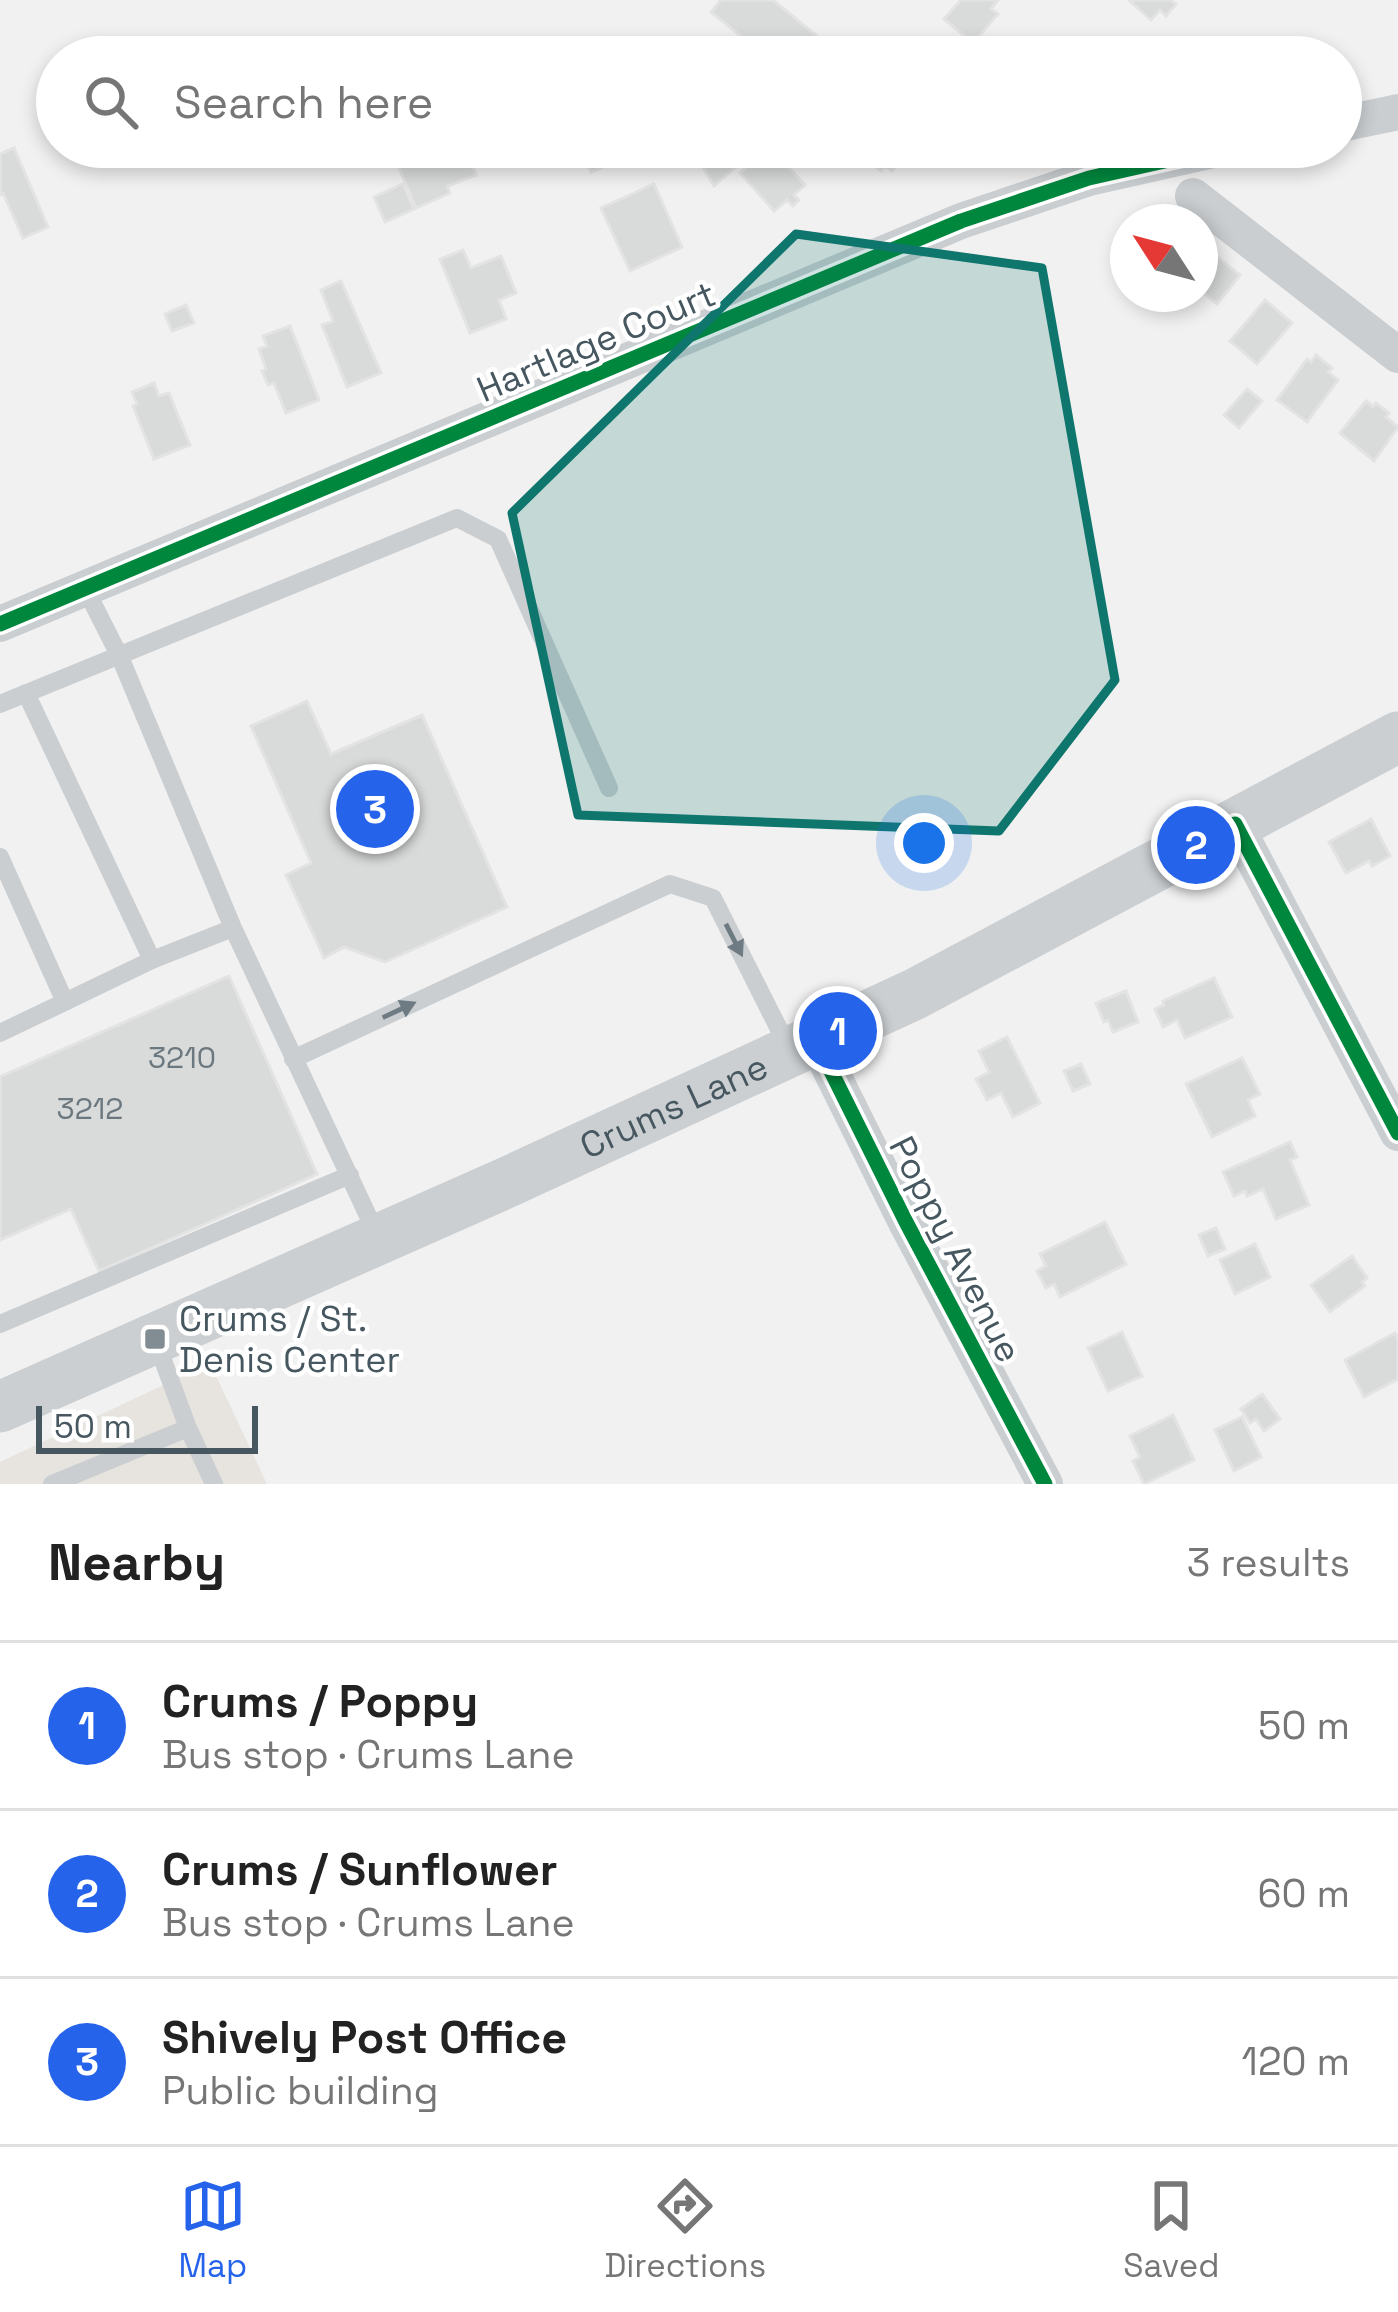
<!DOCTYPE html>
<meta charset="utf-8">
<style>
body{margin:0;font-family:"Space Grotesk",sans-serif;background:#f6f6f6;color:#222}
.compass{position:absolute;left:1110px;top:204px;width:108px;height:108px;border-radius:50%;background:#fff;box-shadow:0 6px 18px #0003;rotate:306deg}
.scale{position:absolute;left:36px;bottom:30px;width:222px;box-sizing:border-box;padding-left:12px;border:6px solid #465760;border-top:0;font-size:33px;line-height:42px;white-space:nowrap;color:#465760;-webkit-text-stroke:9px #fff;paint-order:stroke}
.you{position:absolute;left:924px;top:843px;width:42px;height:42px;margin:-30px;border:9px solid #fff;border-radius:50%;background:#1a73e8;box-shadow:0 0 0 18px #1a73e833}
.badge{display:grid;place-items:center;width:78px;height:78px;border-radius:50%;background:#2563eb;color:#fff;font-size:39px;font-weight:700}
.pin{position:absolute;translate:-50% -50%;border:6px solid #fff;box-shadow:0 3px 12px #0006}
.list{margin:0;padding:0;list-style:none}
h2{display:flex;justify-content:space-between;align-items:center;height:156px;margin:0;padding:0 48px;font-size:51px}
h2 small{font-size:39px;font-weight:400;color:#767676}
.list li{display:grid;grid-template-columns:78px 1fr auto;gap:36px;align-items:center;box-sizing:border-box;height:168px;padding:0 48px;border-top:3px solid #e0e0e0}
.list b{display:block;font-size:45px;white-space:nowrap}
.list p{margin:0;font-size:39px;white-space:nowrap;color:#767676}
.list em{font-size:39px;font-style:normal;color:#767676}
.icon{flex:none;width:66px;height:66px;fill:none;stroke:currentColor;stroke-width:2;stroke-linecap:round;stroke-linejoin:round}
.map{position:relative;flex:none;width:1398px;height:1484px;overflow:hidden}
.search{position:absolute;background:#fff;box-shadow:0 6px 18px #0003;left:36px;right:36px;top:36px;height:132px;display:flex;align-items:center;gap:30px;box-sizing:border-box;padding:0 42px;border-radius:66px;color:#767676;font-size:45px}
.sheet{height:660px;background:#fff}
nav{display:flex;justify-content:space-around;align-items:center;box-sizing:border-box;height:168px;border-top:3px solid #e0e0e0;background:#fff;font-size:33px;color:#767676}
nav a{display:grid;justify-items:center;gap:6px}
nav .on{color:#2563eb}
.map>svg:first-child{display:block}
.commercial{fill:#e7e4df}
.building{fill:#d9dada;stroke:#e3e3e4;stroke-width:3}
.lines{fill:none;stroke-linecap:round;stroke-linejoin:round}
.lane{stroke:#caced1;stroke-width:18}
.street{stroke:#caced1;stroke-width:36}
.secondary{stroke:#cbcfd2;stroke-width:51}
.cycleway-casing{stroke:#fff;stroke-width:22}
.cycleway{stroke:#00873e;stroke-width:15}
.oneway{fill:#6e7b82}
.marked{fill:#0f766e;fill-opacity:0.2;stroke:#0f766e;stroke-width:9;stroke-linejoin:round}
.poi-dot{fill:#828d93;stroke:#fff;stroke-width:4.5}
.labels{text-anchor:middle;stroke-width:9;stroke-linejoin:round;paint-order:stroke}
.number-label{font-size:30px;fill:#6c787f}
.street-label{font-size:36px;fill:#465760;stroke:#fff}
.poi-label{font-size:36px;fill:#465760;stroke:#fff;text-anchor:start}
</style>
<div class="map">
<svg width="1398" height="1484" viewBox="0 0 1398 1484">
<rect width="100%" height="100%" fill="#f2f1f1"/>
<path class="commercial" d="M210,1363L267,1484H0V1462Z"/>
<path class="building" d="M721,0H773L828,45L818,57H802L782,41L767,57L711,12Z
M961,0H998L991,9L998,14L973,43L944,19Z
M1129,0H1170L1176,4L1166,16L1160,10L1151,20Z
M409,147H430L435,159L466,147L476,175L447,186L450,193L416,208L393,154Z
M581,147H609L615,162L591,172Z
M691,147H722L738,165L714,186Z
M770,147L805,185L794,195L799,200L793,206L787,200L774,211L740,173Z
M851,147H899L906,153L892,171L885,166L881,171Z
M14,148L48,227L23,238L3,193L0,195V154Z
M403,184L414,209L385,222L374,197Z
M654,184L682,247L630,271L601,208Z
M1200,243L1240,275L1217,304L1200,290Z
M463,250L471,268L501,256L516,293L499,300L506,319L470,333L440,259Z
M341,281L381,373L347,387L322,325L333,321L321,290Z
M1265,300L1292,323L1257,364L1230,341Z
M186,305L194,323L172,331L165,314Z
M290,326L319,400L286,413L274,383L268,385L262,371L266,369L259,349L267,346L263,336Z
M1316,355L1332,368L1328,372L1338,380L1307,422L1277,400L1307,359L1311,362Z
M154,383L159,396L169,393L190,445L154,459L133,406L137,404L132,392Z
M1247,389L1262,401L1239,428L1224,415Z
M1366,401L1373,407L1376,403L1389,413L1386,417L1398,427L1374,461L1340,433Z
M307,701L331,754L422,715L507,907L385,962L344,947L324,958L286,875L311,863L251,726Z
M1371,819L1390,856L1372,866L1369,861L1346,873L1329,842Z
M229,976L317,1174L99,1271L71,1209L0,1240V1077Z
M1214,978L1232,1017L1185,1038L1177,1020L1163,1027L1155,1009L1164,1005L1163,1001Z
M1126,991L1138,1022L1113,1032L1108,1020L1104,1022L1096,1003Z
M1007,1037L1040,1103L1013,1117L1001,1093L987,1100L976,1079L989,1072L979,1051Z
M1242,1058L1260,1094L1248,1100L1255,1116L1212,1137L1186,1084Z
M1081,1064L1090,1084L1073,1091L1064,1071Z
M1290,1142L1297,1157L1290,1160L1309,1205L1276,1219L1263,1189L1247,1196L1245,1191L1234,1196L1223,1172Z
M1105,1222L1126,1264L1060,1297L1054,1284L1046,1288L1037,1271L1046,1266L1040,1254Z
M1216,1228L1225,1249L1208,1256L1199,1235Z
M1255,1244L1270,1277L1235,1294L1220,1260Z
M1352,1256L1367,1278L1362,1282L1365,1286L1330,1312L1311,1285Z
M1122,1332L1142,1376L1108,1391L1088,1348Z
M1395,1333L1398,1339V1379L1364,1397L1345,1360Z
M1262,1394L1280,1419L1264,1431L1256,1419L1250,1423L1241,1409Z
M1173,1415L1194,1460L1144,1484L1133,1461L1140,1457L1130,1436Z
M1242,1417L1261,1457L1234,1471L1215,1430Z"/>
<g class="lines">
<path class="lane" d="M85,588L120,657L233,928L377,1235
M26,693L152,960
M0,704L457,518L498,539L609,788
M0,857L65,1002
M0,1033L152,960L233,928
M293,1059L670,884L713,898L790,1051
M0,1324L350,1175
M157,1344L188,1428L214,1484
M52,1484L188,1428"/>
<path class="street" d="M1341,124L1398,112
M1193,196L1398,355
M0,624L961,221L1089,178L1227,147
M1235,824L1398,1133
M816,1041L906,1222L1045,1484"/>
<path class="secondary" id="s1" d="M0,1407L510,1181L915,994L1398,737"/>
<defs>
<path id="cycleway" d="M0,624L961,221L1089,178L1227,147
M1235,824L1398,1133
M816,1041L906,1222L1045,1484"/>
</defs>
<use href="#cycleway" class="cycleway-casing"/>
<use href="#cycleway" class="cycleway"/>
</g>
<defs><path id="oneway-solid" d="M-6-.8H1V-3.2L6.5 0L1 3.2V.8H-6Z" transform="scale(3)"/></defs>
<g class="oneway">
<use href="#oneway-solid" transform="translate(734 940) rotate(63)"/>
<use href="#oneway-solid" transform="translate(399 1010) rotate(-25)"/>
</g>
<path class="marked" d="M796,234L1042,268L1115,680L999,831L578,815L512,513Z"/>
<rect class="poi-dot" x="143" y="1327" width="24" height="24" rx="6"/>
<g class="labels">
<g class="number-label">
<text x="182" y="1068">3210</text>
<text x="90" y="1119">3212</text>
</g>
<g class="street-label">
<text transform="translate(596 341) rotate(-23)" y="13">Hartlage Court</text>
<text dy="13" stroke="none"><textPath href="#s1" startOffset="738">Crums Lane</textPath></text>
<text transform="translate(956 1249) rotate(63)" y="13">Poppy Avenue</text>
</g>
<g class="poi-label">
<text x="179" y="1331">Crums / St.<tspan x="179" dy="41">Denis Center</tspan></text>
</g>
</g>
</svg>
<svg class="compass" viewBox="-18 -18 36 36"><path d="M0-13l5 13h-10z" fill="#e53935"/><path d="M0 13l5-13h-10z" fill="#767676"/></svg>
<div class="scale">50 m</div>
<div class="you"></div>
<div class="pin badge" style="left:838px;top:1031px">1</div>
<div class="pin badge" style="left:1196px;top:845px">2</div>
<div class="pin badge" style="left:375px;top:809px">3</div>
<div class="search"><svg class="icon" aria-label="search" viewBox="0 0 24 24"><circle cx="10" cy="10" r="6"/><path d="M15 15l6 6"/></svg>Search here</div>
</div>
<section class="sheet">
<h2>Nearby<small>3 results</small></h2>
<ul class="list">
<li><span class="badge">1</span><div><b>Crums / Poppy</b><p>Bus stop · Crums Lane</p></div><em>50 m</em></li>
<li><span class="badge">2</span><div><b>Crums / Sunflower</b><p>Bus stop · Crums Lane</p></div><em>60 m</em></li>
<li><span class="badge">3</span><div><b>Shively Post Office</b><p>Public building</p></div><em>120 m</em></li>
</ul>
</section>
<nav>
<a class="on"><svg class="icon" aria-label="map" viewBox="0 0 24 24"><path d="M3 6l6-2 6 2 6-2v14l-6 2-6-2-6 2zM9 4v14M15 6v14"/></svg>Map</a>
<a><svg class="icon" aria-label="directions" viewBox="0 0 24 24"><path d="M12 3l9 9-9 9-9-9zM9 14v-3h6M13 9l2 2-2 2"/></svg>Directions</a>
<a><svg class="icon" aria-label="saved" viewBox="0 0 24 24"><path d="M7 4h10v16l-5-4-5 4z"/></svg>Saved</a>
</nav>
